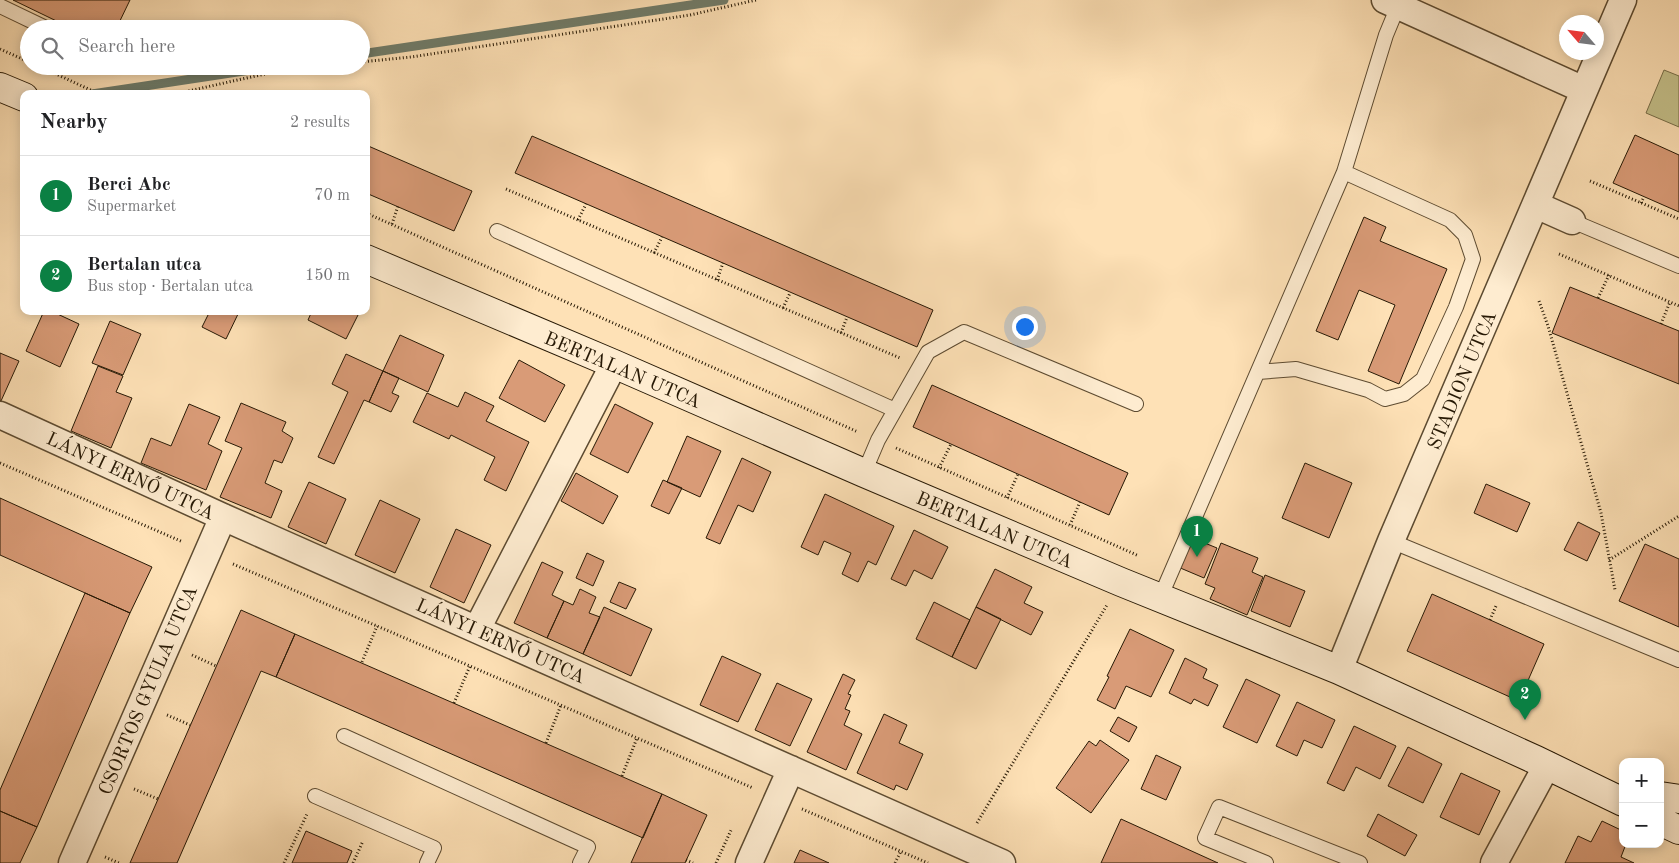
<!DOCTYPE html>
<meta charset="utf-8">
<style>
body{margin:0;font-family:"Old Standard TT",serif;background:#f2f2f2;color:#202124}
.controls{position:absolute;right:15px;bottom:15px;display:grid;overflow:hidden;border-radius:10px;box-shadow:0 2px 12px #0003}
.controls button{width:45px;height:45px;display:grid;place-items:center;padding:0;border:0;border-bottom:1px solid #e0e0e0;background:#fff;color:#202124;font:25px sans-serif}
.compass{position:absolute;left:1559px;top:15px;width:45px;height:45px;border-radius:50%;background:#fff;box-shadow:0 2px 12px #0003;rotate:298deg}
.you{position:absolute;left:1024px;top:326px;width:18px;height:18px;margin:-12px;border:4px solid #fff;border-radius:50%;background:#1a73e8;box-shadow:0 0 0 8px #1a73e833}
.badge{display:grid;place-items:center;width:32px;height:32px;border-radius:50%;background:#0b8043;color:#fff;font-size:16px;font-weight:700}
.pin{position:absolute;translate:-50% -41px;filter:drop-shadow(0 1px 2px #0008)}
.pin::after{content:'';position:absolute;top:26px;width:18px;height:15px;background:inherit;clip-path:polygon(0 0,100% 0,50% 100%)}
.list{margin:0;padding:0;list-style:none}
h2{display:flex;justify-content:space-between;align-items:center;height:65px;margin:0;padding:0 20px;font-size:21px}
h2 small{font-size:16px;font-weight:400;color:#757577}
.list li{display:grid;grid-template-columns:32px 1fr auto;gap:15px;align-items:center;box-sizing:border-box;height:80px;padding:0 20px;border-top:1px solid #e0e0e0}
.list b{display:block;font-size:19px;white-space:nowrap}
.list p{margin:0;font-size:16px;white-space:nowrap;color:#757577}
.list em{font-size:16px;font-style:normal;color:#757577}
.icon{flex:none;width:28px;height:28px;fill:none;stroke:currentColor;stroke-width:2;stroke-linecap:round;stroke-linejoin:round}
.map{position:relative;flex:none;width:1679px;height:863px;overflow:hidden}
.search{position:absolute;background:#fff;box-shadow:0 2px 12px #0003;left:20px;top:20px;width:350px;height:55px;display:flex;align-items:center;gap:12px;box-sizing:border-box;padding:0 18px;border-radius:28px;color:#757577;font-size:19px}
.panel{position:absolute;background:#fff;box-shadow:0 2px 12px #0003;left:20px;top:90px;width:350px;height:225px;border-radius:10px}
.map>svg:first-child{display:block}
.green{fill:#c5c18b;stroke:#766d48}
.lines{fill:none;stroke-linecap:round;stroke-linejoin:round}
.stream{stroke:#707c6a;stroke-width:9}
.building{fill:#d99b77;stroke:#271905}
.lane-casing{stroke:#5d4b31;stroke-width:16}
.street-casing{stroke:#5d4b31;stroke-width:29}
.secondary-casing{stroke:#271905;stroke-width:30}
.path{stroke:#271905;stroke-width:3;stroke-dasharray:1 2.5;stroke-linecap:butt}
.lane{stroke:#feecd0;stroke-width:14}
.street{stroke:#feecd0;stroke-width:26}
.secondary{stroke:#feecd0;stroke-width:28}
.labels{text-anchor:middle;stroke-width:4.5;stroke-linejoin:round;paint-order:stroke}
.street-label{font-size:19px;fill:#271905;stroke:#feecd0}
</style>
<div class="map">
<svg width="1679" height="863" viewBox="0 0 1679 863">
<rect width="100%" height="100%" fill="#fee1b6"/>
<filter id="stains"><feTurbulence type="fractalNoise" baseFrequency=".004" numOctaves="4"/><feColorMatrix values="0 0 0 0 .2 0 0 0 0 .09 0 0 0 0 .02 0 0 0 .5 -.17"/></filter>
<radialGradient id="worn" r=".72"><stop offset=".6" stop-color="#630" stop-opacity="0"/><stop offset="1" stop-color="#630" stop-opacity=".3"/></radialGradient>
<path class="green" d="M1664,70L1679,76V127L1646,113Z"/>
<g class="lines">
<path class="stream" d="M361,54L724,0
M92,94L277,66"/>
</g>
<path class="building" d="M13,0H130L116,29H73Z
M1635,135L1679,155V212L1613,183Z
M532,136L933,310L917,347L515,173Z
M366,145L472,191L454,231L366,193Z
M1364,217L1386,227L1380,241L1447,269L1399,384L1368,371L1395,305L1359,290L1338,340L1316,331Z
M1570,287L1679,331V384L1552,333Z
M44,311H51L79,324L60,367L26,351Z
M210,311H245L244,314L239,312L226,339L202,327Z
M312,311H360L346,339L308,320Z
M110,321L141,334L123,375L92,363Z
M400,335L444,355L428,392L383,371Z
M0,353L19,361L1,401H0Z
M346,354L383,371L369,402L364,400L334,464L318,457L348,392L332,384Z
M519,360L565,385L545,422L499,398Z
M98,366L123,376L116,392L132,398L111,448L71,431Z
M383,371L399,378L392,393L399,396L391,412L369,402Z
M932,385L1128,473L1109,515L913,427Z
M465,392L494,406L486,421L529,442L506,491L484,480L495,457L451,435L449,439L413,422L427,393L458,407Z
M241,403L286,422L282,431L293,438L282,463L274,460L265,483L282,491L271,518L220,497L242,448L225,441Z
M189,404L220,417L208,444L222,451L206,490L141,463L151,438L171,446Z
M615,404L653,423L628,473L590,454Z
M687,436L721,451L700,497L667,482Z
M742,458L771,472L753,512L738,505L720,544L706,538Z
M1305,463L1352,483L1329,538L1282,518Z
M576,473L618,496L603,524L561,501Z
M663,480L682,488L669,514L651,506Z
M309,482L346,499L326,544L288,527Z
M1486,484L1530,503L1517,532L1474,513Z
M825,494L894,526L876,565L868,561L858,582L842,574L851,553L824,541L818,555L801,547Z
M0,498L152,567L130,613L0,555Z
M380,500L420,519L395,573L355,555Z
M1578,522L1600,533L1587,561L1564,550Z
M456,529L491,545L464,603L430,587Z
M914,530L948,547L932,579L914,570L906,586L891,579Z
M1190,537L1217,548L1204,578L1178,567Z
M1221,543L1258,558L1252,572L1263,577L1247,615L1210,599L1215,588L1205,584Z
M1645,544L1679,559V627L1619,601Z
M587,553L604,561L593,586L576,578Z
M542,562L563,572L552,595L564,601L547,638L514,623Z
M995,569L1032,587L1024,603L1043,612L1031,635L976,607Z
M1265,575L1305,591L1290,627L1251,611Z
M619,582L636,589L626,609L610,602Z
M580,589L596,597L589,613L600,617L583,654L547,638L564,601L573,605Z
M85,593L130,613L37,827L0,811V790Z
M1432,594L1544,644L1519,701L1407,651Z
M934,602L970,620L952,657L916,639Z
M604,607L652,629L631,676L583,654Z
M976,607L1001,619L976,669L952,657Z
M241,610L295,634L276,677L261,671L177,863H130Z
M1130,629L1174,650L1151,697L1126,686L1115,709L1097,700L1109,677L1107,676Z
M295,634L662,794L643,838L276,677Z
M722,656L761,674L738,722L700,705Z
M1185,658L1207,669L1203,678L1218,685L1208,706L1194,699L1191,704L1169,693Z
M843,674L855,680L848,694L851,695L845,709L850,711L844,725L862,734L846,770L807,752Z
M1246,679L1280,695L1257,743L1223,727Z
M777,683L812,699L790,746L755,730Z
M1297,702L1335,720L1322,748L1304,740L1297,756L1276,746Z
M884,714L907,725L899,743L923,754L907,790L896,785L894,790L857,773Z
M1118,717L1137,727L1129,742L1110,731Z
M1354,726L1396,746L1380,779L1356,767L1344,791L1327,783Z
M1100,740L1129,760L1091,813L1056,788L1089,741L1096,746Z
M1408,747L1442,764L1423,803L1388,786Z
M1156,755L1181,767L1166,800L1141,789Z
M1461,773L1500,791L1479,835L1440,817Z
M662,794L707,815L685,863H631Z
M0,811L37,827L20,863H0Z
M1378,814L1417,835L1405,856L1367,836Z
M1121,819L1218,863H1101Z
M1602,821L1623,831V844H1626L1621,857L1634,863H1565L1578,836L1591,842Z
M306,831L352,851L347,863H292Z
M800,850L829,863H794Z"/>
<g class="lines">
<defs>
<path id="lane" d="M0,6L48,29
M1572,221L1679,266
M497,231L895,410
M1258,372L1296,369L1368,390L1385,399L1404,394L1423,379L1456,307L1473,259L1465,235L1450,220L1344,172
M864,473L878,440L928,352L964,332L1136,404
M1391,541L1679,660
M1160,598L1344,172L1386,35L1398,6
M344,736L588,847L580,863
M315,796L434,848L427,863
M1266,863L1205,838L1219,807L1360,863"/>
<path id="street" d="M1385,0L1584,90
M1536,205L1572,221
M0,415L223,517L1002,863
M477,629L614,364
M1339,670L1391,541L1623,0
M72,863L223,517
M749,863L791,769
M1494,863L1547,765"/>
<path id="secondary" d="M0,87L24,97
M366,259L614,364L864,473L1121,582L1339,670L1536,760L1623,802
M1660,796L1679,799
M1660,821L1679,830"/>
</defs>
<use href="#lane" class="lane-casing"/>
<use href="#street" class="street-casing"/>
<use href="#secondary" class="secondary-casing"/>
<path class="path" d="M0,49L29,62
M361,62L411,57L690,15L756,0
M39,66L99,94
M175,94L278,71L322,66
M1590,181L1679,219
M506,189L900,358
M1641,203L1644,197
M366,213L858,432
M578,220L586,204
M392,224L398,206
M654,253L662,237
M1559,254L1679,306
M717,280L723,263
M1598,298L1609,275
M1539,301L1548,326L1601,513L1615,590
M783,308L790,293
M1661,324L1670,302
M841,333L847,317
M896,448L1139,556
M0,463L183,542
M939,468L951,444
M1007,498L1018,474
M1070,525L1080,502
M1609,560L1679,516
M233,564L753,788
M1490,620L1496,606
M192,655L216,666
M362,662L377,626
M454,703L470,666
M167,715L190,725
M546,743L561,705
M622,776L637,738
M134,789L158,799
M802,809L928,863
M977,823L1107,605
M105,857L119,863
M686,860L693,863
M284,863L307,814
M353,863L363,841
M716,863L732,828
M895,863L901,851"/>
<use href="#lane" class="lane"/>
<use href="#street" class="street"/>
<use href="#secondary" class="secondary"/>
</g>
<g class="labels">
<g class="street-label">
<text transform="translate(623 369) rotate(23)" y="7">BERTALAN UTCA</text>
<text transform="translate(1461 380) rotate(-67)" y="7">STADION UTCA</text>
<text transform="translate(131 475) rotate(25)" y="7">LÁNYI ERNŐ UTCA</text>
<text transform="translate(995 529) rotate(23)" y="7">BERTALAN UTCA</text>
<text transform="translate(501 640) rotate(24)" y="7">LÁNYI ERNŐ UTCA</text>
<text transform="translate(147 690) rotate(-67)" y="7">CSORTOS GYULA UTCA</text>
</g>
</g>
<rect width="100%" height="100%" filter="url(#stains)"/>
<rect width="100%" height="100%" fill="url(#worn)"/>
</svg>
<div class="controls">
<button>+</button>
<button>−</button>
</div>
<svg class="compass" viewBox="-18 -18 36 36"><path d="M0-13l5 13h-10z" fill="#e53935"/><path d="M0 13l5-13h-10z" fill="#757577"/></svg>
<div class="you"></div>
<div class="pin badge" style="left:1197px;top:557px">1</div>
<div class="pin badge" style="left:1525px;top:720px">2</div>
<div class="search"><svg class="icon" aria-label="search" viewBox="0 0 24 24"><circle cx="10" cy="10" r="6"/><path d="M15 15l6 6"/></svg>Search here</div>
<section class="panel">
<h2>Nearby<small>2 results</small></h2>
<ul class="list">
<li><span class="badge">1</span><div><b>Berci Abc</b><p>Supermarket</p></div><em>70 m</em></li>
<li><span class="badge">2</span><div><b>Bertalan utca</b><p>Bus stop · Bertalan utca</p></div><em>150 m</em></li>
</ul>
</section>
</div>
